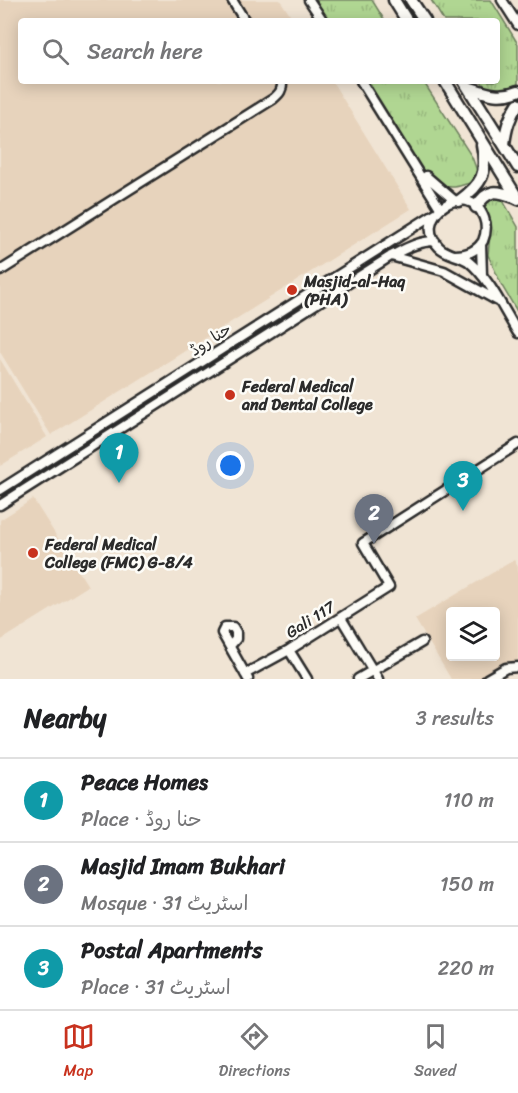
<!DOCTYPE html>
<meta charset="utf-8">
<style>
body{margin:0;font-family:Sriracha,"Playpen Sans Arabic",sans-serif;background:#f2f2f2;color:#202124}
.controls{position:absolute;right:18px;bottom:18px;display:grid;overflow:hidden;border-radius:6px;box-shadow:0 3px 15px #0003}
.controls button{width:54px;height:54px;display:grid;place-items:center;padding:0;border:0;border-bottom:2px solid #e0e0e0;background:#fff;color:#202124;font:30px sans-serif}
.you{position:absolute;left:231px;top:466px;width:21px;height:21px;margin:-15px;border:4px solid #fff;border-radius:50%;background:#1a73e8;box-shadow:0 0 0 9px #1a73e833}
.badge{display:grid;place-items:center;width:39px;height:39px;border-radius:50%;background:#c8321e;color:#fff;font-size:20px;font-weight:700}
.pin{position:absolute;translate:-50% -50px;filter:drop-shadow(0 2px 3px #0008)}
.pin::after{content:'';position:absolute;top:32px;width:21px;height:18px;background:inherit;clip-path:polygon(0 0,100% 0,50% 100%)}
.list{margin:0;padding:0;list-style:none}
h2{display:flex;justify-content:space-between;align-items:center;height:78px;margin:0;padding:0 24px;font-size:26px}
h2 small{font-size:20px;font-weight:400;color:#757577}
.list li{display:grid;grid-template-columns:39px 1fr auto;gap:18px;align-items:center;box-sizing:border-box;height:84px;padding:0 24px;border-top:2px solid #e0e0e0}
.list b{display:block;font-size:22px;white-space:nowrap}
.list p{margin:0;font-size:20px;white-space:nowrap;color:#757577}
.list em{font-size:20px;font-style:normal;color:#757577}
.icon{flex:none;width:33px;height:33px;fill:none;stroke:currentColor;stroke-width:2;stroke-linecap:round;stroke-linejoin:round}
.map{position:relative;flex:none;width:518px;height:679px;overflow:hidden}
.search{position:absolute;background:#fff;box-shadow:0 3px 15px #0003;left:18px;right:18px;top:18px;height:66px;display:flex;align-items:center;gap:15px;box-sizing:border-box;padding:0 21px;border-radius:6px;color:#757577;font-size:22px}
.sheet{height:330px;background:#fff}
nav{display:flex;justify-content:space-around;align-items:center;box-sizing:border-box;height:84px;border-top:2px solid #e0e0e0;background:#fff;font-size:16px;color:#757577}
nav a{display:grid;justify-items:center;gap:3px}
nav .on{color:#c8321e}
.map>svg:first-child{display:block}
.built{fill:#e7d3bc;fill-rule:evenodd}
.grass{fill:url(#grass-tufts);stroke:#6e805e;stroke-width:1.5}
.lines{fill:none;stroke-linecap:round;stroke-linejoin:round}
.minor-casing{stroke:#2b2b2b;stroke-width:13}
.major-casing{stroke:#2b2b2b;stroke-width:15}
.minor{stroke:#fdfcf7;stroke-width:8}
.major{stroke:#fdfcf7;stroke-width:10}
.poi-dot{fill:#c8321e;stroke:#fdfcf7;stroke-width:2}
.labels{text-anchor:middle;stroke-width:5;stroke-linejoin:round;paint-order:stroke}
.poi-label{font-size:16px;font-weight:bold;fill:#2b2b2b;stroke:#fdfcf7;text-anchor:start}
.street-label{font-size:16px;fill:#2b2b2b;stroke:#fdfcf7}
</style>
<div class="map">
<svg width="518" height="679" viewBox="0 0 518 679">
<defs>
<pattern id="grass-tufts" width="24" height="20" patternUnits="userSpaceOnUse" patternTransform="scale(1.5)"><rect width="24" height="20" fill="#b0d692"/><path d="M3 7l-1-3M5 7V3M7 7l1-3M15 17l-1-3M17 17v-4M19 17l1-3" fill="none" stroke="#98b87e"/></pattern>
</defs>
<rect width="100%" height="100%" fill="#f0e4d4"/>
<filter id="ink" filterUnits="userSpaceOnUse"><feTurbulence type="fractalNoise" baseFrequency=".0167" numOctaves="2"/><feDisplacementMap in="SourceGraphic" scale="12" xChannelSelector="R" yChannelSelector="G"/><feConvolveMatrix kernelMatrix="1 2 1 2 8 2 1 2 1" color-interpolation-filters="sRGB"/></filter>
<g filter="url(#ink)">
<path class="built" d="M0,0H280L294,21H21V81H332L411,209L51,435L0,352Z
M0,359L47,437L0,466Z
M33,499L88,586L0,641V520Z
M514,560L518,567V660L488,679H451L415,619ZM450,612H496V656H450Z"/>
<path class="grass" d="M313,0H372L385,21H326Z
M431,0H491L518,44V84L504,91L487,90L481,81H497V21H444Z
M364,81H423L472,157L477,171L470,183C464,184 456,188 451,187C435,185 423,169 412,159Z
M487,198L502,199L518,227V313L502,286L488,255L491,224L484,208Z"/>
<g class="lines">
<defs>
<path id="minor" d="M232,0L245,21
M309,0L323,21
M502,0L518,25
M361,81L440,208
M426,176L455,201
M481,244L482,275
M455,255C466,255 477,251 483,241C486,234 487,226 484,218C469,177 409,216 439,247C447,255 459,255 468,261C490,279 503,309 518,333
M391,256L444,271L498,301
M0,271L273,99C279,94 283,90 282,81
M0,490L436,213
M0,505L391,256C405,249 418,241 435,241
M341,618L378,679
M230,646L236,639V632L233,627H225L222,633L248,679
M289,650L307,679
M245,674L289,650L389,587L363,543L518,444
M358,679L422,642
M487,679L506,668L518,667"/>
<path id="major" d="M394,0L407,21
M411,0L425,21
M445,81L518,199
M464,81L518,167
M468,87C486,93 499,99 518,91
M504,144C506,129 509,117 518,104
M459,201C482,184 488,174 482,145
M476,207C489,187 497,191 517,198"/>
</defs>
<use href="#minor" class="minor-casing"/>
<use href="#major" class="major-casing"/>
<use href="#minor" class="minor"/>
<use href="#major" class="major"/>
</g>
</g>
<g class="poi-dot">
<circle cx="292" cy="290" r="6"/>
<circle cx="230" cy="395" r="6"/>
<circle cx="33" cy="553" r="6"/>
</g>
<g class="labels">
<g class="poi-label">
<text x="304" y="287">Masjid-al-Haq<tspan x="304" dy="18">(PHA)</tspan></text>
<text x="242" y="392">Federal Medical<tspan x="242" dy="18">and Dental College</tspan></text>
<text x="45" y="550">Federal Medical<tspan x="45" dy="18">College (FMC) G-8/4</tspan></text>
</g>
<g class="street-label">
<text transform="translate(210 339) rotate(-33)" y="6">حنا روڈ</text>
<text transform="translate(310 619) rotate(-32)" y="6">Gali 117</text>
</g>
</g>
</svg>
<div class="controls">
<button><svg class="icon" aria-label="layers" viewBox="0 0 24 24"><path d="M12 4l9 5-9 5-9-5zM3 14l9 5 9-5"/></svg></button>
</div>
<div class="you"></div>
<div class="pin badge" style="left:119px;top:483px;background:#0f9aa8">1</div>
<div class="pin badge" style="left:374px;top:544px;background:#6b7280">2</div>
<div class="pin badge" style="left:463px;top:511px;background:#0f9aa8">3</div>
<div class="search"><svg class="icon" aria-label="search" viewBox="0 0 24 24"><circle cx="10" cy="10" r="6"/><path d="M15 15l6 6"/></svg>Search here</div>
</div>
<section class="sheet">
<h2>Nearby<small>3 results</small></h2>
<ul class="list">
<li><span class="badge" style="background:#0f9aa8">1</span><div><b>Peace Homes</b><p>Place · حنا روڈ</p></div><em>110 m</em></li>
<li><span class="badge" style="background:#6b7280">2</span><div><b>Masjid Imam Bukhari</b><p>Mosque · اسٹریٹ 31</p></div><em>150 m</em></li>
<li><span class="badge" style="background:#0f9aa8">3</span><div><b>Postal Apartments</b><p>Place · اسٹریٹ 31</p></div><em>220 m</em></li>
</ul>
</section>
<nav>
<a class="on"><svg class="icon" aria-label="map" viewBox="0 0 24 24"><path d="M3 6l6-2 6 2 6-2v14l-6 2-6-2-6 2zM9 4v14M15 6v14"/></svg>Map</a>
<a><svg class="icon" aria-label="directions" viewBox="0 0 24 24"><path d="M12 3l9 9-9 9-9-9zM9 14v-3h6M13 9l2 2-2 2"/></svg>Directions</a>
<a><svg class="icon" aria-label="saved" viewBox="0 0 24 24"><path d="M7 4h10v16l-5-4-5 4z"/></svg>Saved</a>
</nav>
